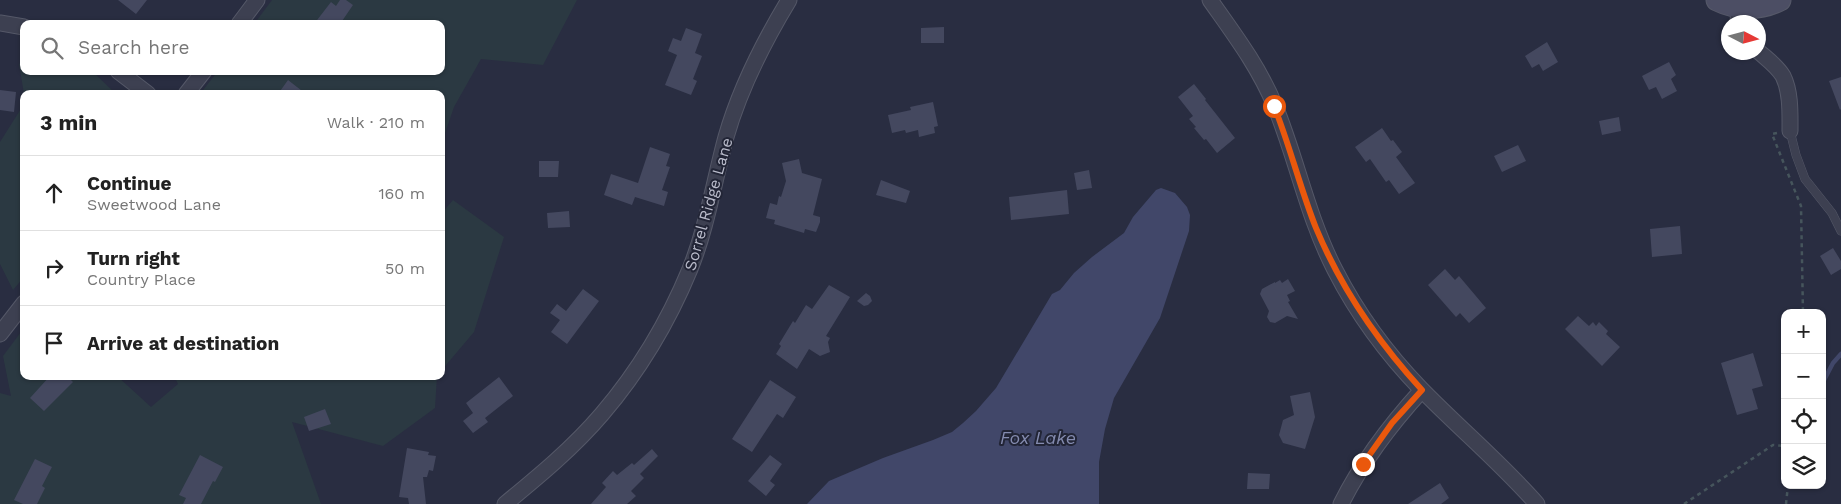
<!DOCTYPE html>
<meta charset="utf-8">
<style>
body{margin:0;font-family:"Work Sans",sans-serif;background:#f6f6f6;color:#222}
.controls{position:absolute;right:15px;bottom:15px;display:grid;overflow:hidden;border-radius:10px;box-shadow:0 1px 4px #0004}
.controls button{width:45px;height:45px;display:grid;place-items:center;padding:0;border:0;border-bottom:1px solid #e0e0e0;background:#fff;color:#222;font:25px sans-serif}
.compass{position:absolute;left:1721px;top:15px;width:45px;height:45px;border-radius:50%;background:#fff;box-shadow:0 1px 4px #0004;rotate:96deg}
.stop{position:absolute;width:15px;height:15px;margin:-11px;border:4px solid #ea580c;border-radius:50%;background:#fff}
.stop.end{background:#ea580c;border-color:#fff;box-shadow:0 1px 5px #0008}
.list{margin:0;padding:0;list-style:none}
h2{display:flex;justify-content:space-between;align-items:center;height:65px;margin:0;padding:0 20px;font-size:21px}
h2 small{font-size:16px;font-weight:400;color:#767676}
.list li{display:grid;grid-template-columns:32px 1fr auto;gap:15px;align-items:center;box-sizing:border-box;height:75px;padding:0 20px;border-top:1px solid #e0e0e0}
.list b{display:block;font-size:19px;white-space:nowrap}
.list p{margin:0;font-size:16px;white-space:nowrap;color:#767676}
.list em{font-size:16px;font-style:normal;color:#767676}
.icon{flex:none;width:28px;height:28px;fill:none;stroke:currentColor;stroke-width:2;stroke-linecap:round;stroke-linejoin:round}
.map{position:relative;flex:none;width:1841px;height:504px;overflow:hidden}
.search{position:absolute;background:#fff;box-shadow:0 1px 4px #0004;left:20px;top:20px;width:425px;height:55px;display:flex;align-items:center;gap:12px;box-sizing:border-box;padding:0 18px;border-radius:10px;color:#767676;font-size:19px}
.panel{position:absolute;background:#fff;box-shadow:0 1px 4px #0004;left:20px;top:90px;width:425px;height:290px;border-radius:10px}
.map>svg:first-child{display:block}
.green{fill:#2b3942}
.water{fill:#414769}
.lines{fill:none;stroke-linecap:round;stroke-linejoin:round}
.stream{stroke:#414769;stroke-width:4.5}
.building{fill:#44485f}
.lane-casing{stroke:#555868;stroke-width:9}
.street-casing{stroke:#555868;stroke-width:17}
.secondary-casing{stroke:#555868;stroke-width:23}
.path{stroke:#46555c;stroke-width:2.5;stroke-dasharray:4 4;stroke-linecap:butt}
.lane{stroke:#3d4051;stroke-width:8}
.street{stroke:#3d4051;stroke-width:15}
.secondary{stroke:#4c4e64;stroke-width:21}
.route{stroke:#ea580c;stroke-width:6}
.labels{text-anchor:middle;stroke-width:4;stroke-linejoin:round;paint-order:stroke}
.street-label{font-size:16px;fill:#babccb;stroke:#222536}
.water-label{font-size:18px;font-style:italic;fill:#858cb0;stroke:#222536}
</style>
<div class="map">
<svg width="1841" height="504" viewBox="0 0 1841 504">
<rect width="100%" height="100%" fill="#292d41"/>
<path class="green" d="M272,0H577L543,65L481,59L454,107L441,145V94H200L218,71H441V24H254Z
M24,60V71H92L116,94H24L19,64Z
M24,104V277L13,290L0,264V142Z
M453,200L504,237L474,332L441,371V214Z
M24,328V376H117L151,407L178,384L174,376H437L435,408L383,446L292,422L321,504H0V393L11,396L3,356Z"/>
<path class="water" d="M1161,188L1175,193L1187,207L1190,215L1189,231L1160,318L1114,398L1105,429L1099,462V504H807L829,481L883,458L933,440L952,432L963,423L976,411L996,388L1052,294L1060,290L1074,273L1092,257L1124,233L1133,217L1156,190Z"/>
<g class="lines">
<path class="stream" d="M1822,384L1833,363L1841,354"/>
</g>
<path class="building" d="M118,0H147L136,14Z
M340,0H346L353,5L340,24H314L331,2L336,6Z
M944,27V43H921V28Z
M686,28L702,34L695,53L702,56L693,79L697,81L691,95L665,85L677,55L668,51L673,38L681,41Z
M1547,42L1558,62L1543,71L1539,64L1532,68L1525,56Z
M1669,62L1676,75L1671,79L1677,91L1662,99L1656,87L1649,90L1642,76Z
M1841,77V109L1840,110L1829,81Z
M288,80L306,94H278Z
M1194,84L1206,99L1205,100L1235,138L1217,153L1206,139L1204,140L1194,128L1196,127L1189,119L1193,116L1178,97Z
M0,90L16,92L14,112L0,110Z
M933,102L938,126L934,127L935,133L919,137L918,130L906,133L905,130L892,133L888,115L911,110L910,107Z
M1619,117L1621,131L1602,135L1599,121Z
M1382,128L1391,141L1393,140L1402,152L1396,157L1415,183L1399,194L1389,180L1386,182L1370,159L1366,162L1355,147Z
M1518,145L1526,161L1502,172L1494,156Z
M650,147L670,154L666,166L670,167L662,190L668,192L664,206L635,197L632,205L604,195L611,174L638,183Z
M799,159L802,173L822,179L813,215L820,217V222L816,232L805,229L804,233L774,224L775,220L766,218L770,203L777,205L779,196L781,197L786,181L782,163Z
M539,161H559L558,177H539Z
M1089,170L1092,188L1077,190L1074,173Z
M881,180L910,191L906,203L876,195Z
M1067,190L1069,214L1011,220L1009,197Z
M569,211L570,227L548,228L547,213Z
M1680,226L1682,254L1652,257L1650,229Z
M1833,248L1841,261V269L1831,275L1820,256Z
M1445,269L1455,280L1459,276L1486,308L1469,323L1460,313L1456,317L1428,285Z
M1288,279L1295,291L1287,295L1290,301L1288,302L1298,319L1287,316L1275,323L1270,322L1267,317L1269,311L1260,294L1262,289L1275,282V283L1280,280L1282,283Z
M829,285L850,297L826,336L830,338L828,342L830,352L820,356L809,349L797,369L776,354L781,346L779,344L793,321L795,323L806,305L812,309Z
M583,289L599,301L567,344L551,332L560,320L550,313L557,304L566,311Z
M866,293L870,296L872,301L868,305L864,306L857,301Z
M1578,316L1589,326L1593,322L1596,326L1599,322L1608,331L1606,334L1620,347L1602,366L1565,329Z
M1753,353L1763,386L1752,389L1758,409L1737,415L1721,363Z
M50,376H67L73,382L44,411L30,398Z
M499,377L513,396L485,418L488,422L473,433L463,421L473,413L466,403Z
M770,380L796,397L783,418L777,414L752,452L732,439Z
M1310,392L1315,417L1305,449L1283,443L1279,435L1283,420L1294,415L1290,396Z
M325,409L331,424L309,431L304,417Z
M407,448L429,452L428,455L436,456L433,471L429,470L427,477H423L426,504H409L408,498L399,497Z
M652,449L658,456L640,474L644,478L631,491L636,496L627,504H591L606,487L602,483L613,471L617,475L632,463L634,465Z
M200,455L223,467L215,482L213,481L201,504H183L186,498L179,495Z
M770,455L782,464L770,481L775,485L766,496L748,481Z
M35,459L52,467L42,486L45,488L37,504H23L14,500Z
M1248,473L1270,474L1269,489H1247Z
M1440,483L1449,498L1441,504H1408Z"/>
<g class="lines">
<defs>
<path id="lane" d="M1790,131L1796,155L1805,179L1832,213L1841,231"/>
<path id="street" d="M1210,0C1234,34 1259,67 1275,106C1297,160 1308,218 1335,270C1357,313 1388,355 1421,389C1459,428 1501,463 1537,504
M1738,22L1739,8
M0,23L24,27
M239,24L257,0
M1758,51C1767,59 1777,66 1783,76C1791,92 1790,114 1790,131
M118,71L148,94
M186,94L204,71
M0,334L24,303
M505,504C539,476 573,448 602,414C638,372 669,320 690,269C707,227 714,181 726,137C740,88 763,43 789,0
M1341,504C1362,462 1390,425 1422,390"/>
<path id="secondary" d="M1717,0C1737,10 1760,10 1780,0"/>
</defs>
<use href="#lane" class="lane-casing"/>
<use href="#street" class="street-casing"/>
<use href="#secondary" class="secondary-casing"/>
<path class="path" d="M1777,133L1772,134L1801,206L1803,313
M1684,504L1773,445L1785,446
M1786,504L1788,485"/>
<use href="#lane" class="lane"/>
<use href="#street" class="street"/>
<use href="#secondary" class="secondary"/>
</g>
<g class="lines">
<path class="route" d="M1274,106C1290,146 1300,188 1316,228C1341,288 1378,342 1422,390L1392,423L1363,464"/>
</g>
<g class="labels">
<g class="street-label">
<text transform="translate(708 204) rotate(-74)" y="6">Sorrel Ridge Lane</text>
</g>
<g class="water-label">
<text x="1038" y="444">Fox Lake</text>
</g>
</g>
</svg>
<div class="controls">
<button>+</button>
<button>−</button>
<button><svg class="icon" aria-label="locate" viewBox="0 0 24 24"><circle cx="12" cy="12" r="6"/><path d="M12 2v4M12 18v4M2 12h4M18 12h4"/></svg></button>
<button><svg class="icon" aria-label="layers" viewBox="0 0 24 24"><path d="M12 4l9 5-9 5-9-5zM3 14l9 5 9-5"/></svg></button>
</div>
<svg class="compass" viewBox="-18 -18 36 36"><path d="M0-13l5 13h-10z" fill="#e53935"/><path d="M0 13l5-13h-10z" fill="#767676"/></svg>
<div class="stop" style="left:1274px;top:106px"></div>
<div class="stop end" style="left:1363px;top:464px"></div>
<div class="search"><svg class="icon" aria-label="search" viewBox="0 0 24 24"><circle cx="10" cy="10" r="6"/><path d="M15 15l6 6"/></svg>Search here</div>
<section class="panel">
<h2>3 min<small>Walk · 210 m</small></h2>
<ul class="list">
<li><svg class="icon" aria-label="ahead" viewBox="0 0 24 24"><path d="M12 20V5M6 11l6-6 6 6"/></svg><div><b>Continue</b><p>Sweetwood Lane</p></div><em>160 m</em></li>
<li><svg class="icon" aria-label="right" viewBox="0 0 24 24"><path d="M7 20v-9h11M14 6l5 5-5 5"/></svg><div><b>Turn right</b><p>Country Place</p></div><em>50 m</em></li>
<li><svg class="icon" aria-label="arrive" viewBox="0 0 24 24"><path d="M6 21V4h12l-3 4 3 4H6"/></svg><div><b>Arrive at destination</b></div></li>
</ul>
</section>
</div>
